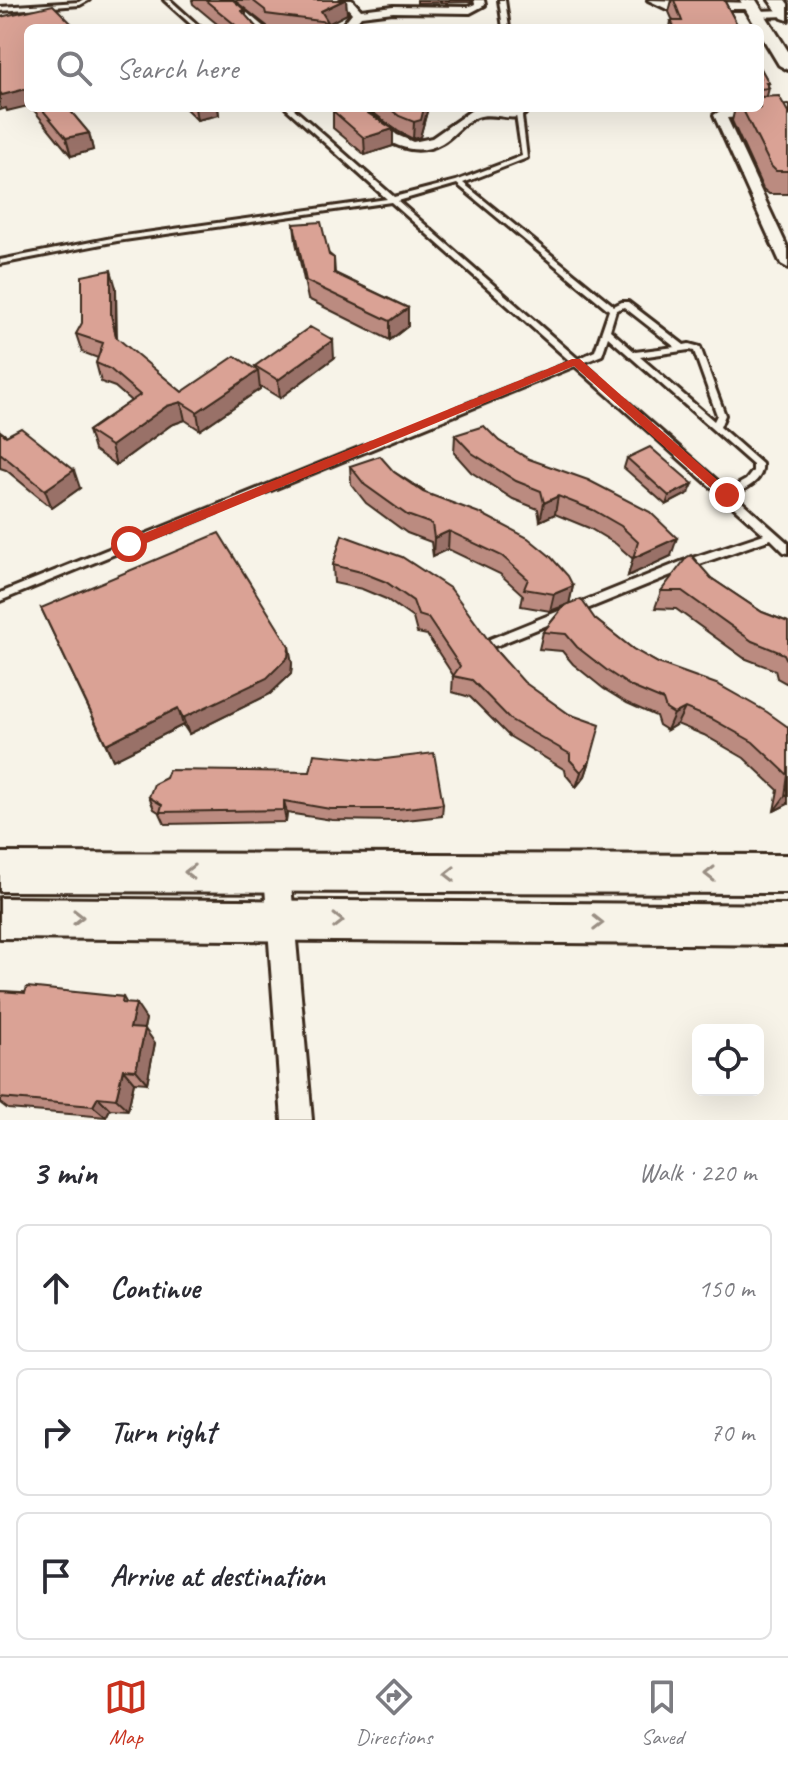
<!DOCTYPE html>
<meta charset="utf-8">
<style>
body{margin:0;font-family:Caveat,sans-serif;background:#f2f2f3;color:#2b2b33}
.controls{position:absolute;right:24px;bottom:24px;display:grid;overflow:hidden;border-radius:12px;box-shadow:0 8px 32px #0002}
.controls button{width:72px;height:72px;display:grid;place-items:center;padding:0;border:0;border-bottom:2px solid #e1e1e2;background:#fff;color:#2b2b33;font:40px sans-serif}
.stop{position:absolute;width:24px;height:24px;margin:-18px;border:6px solid #c8321e;border-radius:50%;background:#fff}
.stop.end{background:#c8321e;border-color:#fff;box-shadow:0 2px 8px #0008}
.list{margin:0;padding:0;list-style:none}
h2{display:flex;justify-content:space-between;align-items:center;height:104px;margin:0;padding:0 32px;font-size:34px}
h2 small{font-size:26px;font-weight:400;color:#7c7c81}
.list li{display:grid;grid-template-columns:52px 1fr auto;gap:24px;align-items:center;box-sizing:border-box;height:128px;margin:0 16px 16px;padding:0 16px;border:2px solid #e1e1e2;border-radius:12px}
.list b{display:block;font-size:30px;white-space:nowrap}
.list em{font-size:26px;font-style:normal;color:#7c7c81}
.icon{flex:none;width:44px;height:44px;fill:none;stroke:currentColor;stroke-width:2;stroke-linecap:round;stroke-linejoin:round}
.map{position:relative;flex:none;width:788px;height:1120px;overflow:hidden}
.search{position:absolute;background:#fff;box-shadow:0 8px 32px #0002;left:24px;right:24px;top:24px;height:88px;display:flex;align-items:center;gap:20px;box-sizing:border-box;padding:0 28px;border-radius:12px;color:#7c7c81;font-size:30px}
.sheet{height:536px;background:#fff}
nav{display:flex;justify-content:space-around;align-items:center;box-sizing:border-box;height:112px;border-top:2px solid #e1e1e2;background:#fff;font-size:22px;color:#7c7c81}
nav a{display:grid;justify-items:center;gap:4px}
nav .on{color:#c8321e}
.map>svg:first-child{display:block}
.lines{fill:none;stroke-linecap:round;stroke-linejoin:round}
.lane-casing{stroke:#3b2a1e;stroke-width:6}
.street-casing{stroke:#3b2a1e;stroke-width:6}
.secondary-casing{stroke:#3b2a1e;stroke-width:6}
.lane{fill:#f7f3e8;fill-rule:evenodd}
.street{fill:#f7f3e8;fill-rule:evenodd}
.secondary{fill:#f7f3e8;fill-rule:evenodd}
.wall{fill:#bb8b80;stroke:#3b2a1e;stroke-width:2}
.shaded-wall{fill:#997168;stroke:#3b2a1e;stroke-width:2}
.building{fill:#daa295;stroke:#3b2a1e;stroke-width:2}
.oneway{stroke:#998e83}
.route{fill:#c8321e}
</style>
<div class="map">
<svg width="788" height="1120" viewBox="0 0 788 1120">
<rect width="100%" height="100%" fill="#f7f3e8"/>
<filter id="ink" filterUnits="userSpaceOnUse"><feTurbulence type="fractalNoise" baseFrequency=".0125" numOctaves="2"/><feDisplacementMap in="SourceGraphic" scale="16" xChannelSelector="R" yChannelSelector="G"/><feConvolveMatrix kernelMatrix="1 2 1 2 8 2 1 2 1" color-interpolation-filters="sRGB"/></filter>
<g filter="url(#ink)">
<g class="lines">
<defs>
<path id="lane" d="M82,0H89L80,5L0,11V7L79,2Z
M164,0H170L201,28H195Z
M499,0H505L509,28H503Z
M286,108H293L394,197L456,181L522,156L515,108H521L527,158L463,183L614,306L622,302H628L684,345L689,344L700,347L725,415L720,427L762,464C764,481 746,488 734,495L788,543V553L784,552L771,539L691,567L498,645L494,646L490,645L489,642L490,639L683,561L764,534L575,366L0,601V593L571,362L391,202L117,241L0,264V260L117,237L387,199ZM457,184L609,310L595,351L578,359L398,201ZM624,307L675,347L635,352L610,330L616,310ZM608,337L753,465V471L746,480L728,490L583,363L602,355ZM689,350L694,351L717,415L714,421L640,357Z"/>
<path id="street" d="M221,0H232L265,28H253Z
M341,0H352L361,10L393,6L468,7L475,4L474,0H484L485,5L470,13L393,12L361,16L351,28H340L352,13Z
M648,0L752,3L757,6L752,9H667Z
M788,10V16L757,17L752,14L757,11Z
M788,106V114L727,118L788,249V268L781,264L714,115L720,111Z
M350,108H363L397,135L413,142L432,138L472,110L498,108L525,114C512,123 492,111 477,117C463,122 454,136 442,143C407,163 372,133 350,108Z
M277,861L286,864L290,873L312,1120H282L264,873L268,864Z"/>
<path id="secondary" d="M740,0H756L788,51V70L779,65Z
M769,0H785L788,4V20L782,18Z
M0,853L788,855V893L0,891Z
M0,898L788,905V945L0,938Z"/>
</defs>
<use href="#lane" class="lane-casing"/>
<use href="#street" class="street-casing"/>
<use href="#secondary" class="secondary-casing"/>
<use href="#lane" class="lane"/>
<use href="#street" class="street"/>
<use href="#secondary" class="secondary"/>
</g>
<path class="wall" d="M192,0H233L246,11V16L257,28H222L193,4Z
M234,0H346L347,14L328,24V28H267V26Z
M417,0H472L471,2L417,3Z
M672,0H724L739,28H670L671,21H673L669,12Z
M760,67L769,83L768,85L769,88L767,96L788,112V194H769L763,189L732,121L735,108H760Z
M32,108H68L89,133L93,150L71,156Z
M185,108H218L219,115L197,120Z
M367,108H428L420,137L413,139L399,132Z
M333,111L366,112L393,129V146L365,155L333,128Z
M294,224L334,258L335,273L408,308V326L390,340L308,299L296,242Z
M116,288L117,339L182,392L256,369L255,366L334,358L280,398L260,386V389L200,430L185,420L171,425L116,465L94,450L88,431L131,401L115,387L101,382L96,363L98,358L82,352L76,334Z
M0,431L80,488L52,508L6,470L0,468Z
M455,435L499,441L671,556L628,576L633,559L616,544L589,528L555,514L540,521L538,509L513,499L471,472L454,453Z
M627,458L689,493L666,505L624,468Z
M350,466L394,472L573,586L569,604L595,619L633,649L658,663L788,727V804L774,811L778,790L744,758L704,735L677,724L667,730L659,725L656,716L627,703L604,689L573,664L562,651L539,649L543,632L565,605L550,611L521,606L523,595L500,574L448,549L433,556L431,542L407,533L366,503L351,484Z
M342,535L498,653L590,761L585,776L576,787L566,775L565,770L509,736L470,697L452,692L453,675L427,635L417,633L413,618L386,599L362,589L334,583L333,565Z
M711,578L762,612L788,622V682L786,683L777,678L775,670L744,658L676,609L655,608L661,591Z
M41,608L292,663L291,674L270,694L189,734L183,725L113,760Z
M149,797L443,804L442,816L397,821L332,820L287,813L286,822L165,824L160,813L154,809Z
M0,991L123,997L127,1004L146,1019L144,1029L155,1043L147,1083L134,1082L128,1110L110,1109L106,1117L8,1109L0,1103Z"/>
<path class="shaded-wall" d="M344,0H346L347,14L328,24L321,11Z
M26,89L28,96V106L7,111L6,108L0,110V92Z
M195,108H218L219,115L197,120Z
M424,108H428L420,137L413,139L414,122Z
M393,129V146L365,155L364,138Z
M89,133L93,150L71,156L66,138Z
M111,270L116,288V333L121,356L111,315Z
M408,308V326L390,340V321Z
M333,340L334,358L280,398L278,380Z
M258,371L260,389L200,430L197,412Z
M181,402L185,420L171,425L116,465L111,446L167,406Z
M74,470L80,488L52,508L45,490Z
M693,484L689,493L666,505L669,496Z
M558,496L555,514L540,521L544,503Z
M449,531L448,549L433,556L434,538Z
M677,538L671,556L628,576L633,558Z
M573,586L569,604L550,611L554,594Z
M289,646L292,663L291,674L270,694L189,734L183,718Z
M178,708L183,725L113,760L106,744Z
M685,708L677,724L667,730L674,714Z
M590,761L585,776L576,787L581,772Z
M788,795V804L774,811L785,796Z
M284,801L287,813L286,822L284,810Z
M136,1004L146,1019L141,1042L130,1028Z
M145,1029L155,1043L147,1083L136,1070Z
M123,1069L134,1082L128,1110L116,1099Z
M98,1097L110,1109L106,1117L93,1106Z"/>
<path class="building" d="M205,0H233L246,11H242L257,28H239Z
M252,0H344L321,11L328,22L266,14L265,10Z
M674,0H724L739,28H675L671,21H682Z
M53,5L76,28H28V92L26,89L2,95L0,92V17Z
M760,67L769,83H766L769,88L760,89Z
M779,96L788,112V171H776L771,166L742,108H760V97Z
M41,108H68L89,133L66,138Z
M334,108H362L366,112L393,129L364,138L333,111Z
M389,108H424L421,120L414,122L399,116Z
M321,222L329,255L334,258V273L408,308L390,321L306,281L294,224Z
M111,270V315L116,337L182,392L235,356L258,371L197,412L181,402L167,406L111,446L88,431L140,395L110,369L96,363L103,343L76,334L82,323V276Z
M310,327L333,340L278,380L255,366Z
M484,426L499,441L529,459L588,480L650,512L677,538L633,558L638,542L621,526L593,510L558,496L544,503L541,491L516,481L472,453L455,435Z
M21,428L74,470L45,490L0,453V431L6,436Z
M650,447L693,484L669,496L627,458Z
M380,456L394,472L423,492L482,514L528,538L550,556L568,576L573,586L554,594L524,589L528,579L502,556L449,531L434,538L432,524L407,515L365,485L350,466Z
M219,533L289,646L288,657L267,678L183,718L178,708L106,744L41,608Z
M342,535L402,557L451,589L498,653L524,682L569,714L600,725L590,761L581,772L570,760V754L511,720L472,680L453,676L460,666L428,618L418,615L413,601L386,582L361,572L333,565Z
M691,555L711,578L762,612L788,622V662L784,654L752,641L682,591H661L687,557Z
M581,599L595,619L633,649L658,663L719,685L767,712L788,727V795L785,796L788,775L753,742L712,719L685,708L674,714L666,709L663,700L632,687L609,672L577,647L566,634L543,632L565,605Z
M434,753L443,804L397,809H330L284,801V810L160,812L162,805L149,797L154,784L166,778L169,770L310,772L314,754L377,760Z
M27,987L123,997L122,1003L136,1004L130,1028L145,1029L136,1070L123,1069L116,1099L98,1097L93,1106L0,1098V991L25,993Z"/>
<defs><path id="oneway-chevron" d="M-2-3.5L2.5 0L-2 3.5" fill="none" stroke-width="1.6" stroke-linecap="round" stroke-linejoin="round" transform="scale(2)"/></defs>
<g class="oneway">
<use href="#oneway-chevron" transform="translate(190 872) rotate(-179)"/>
<use href="#oneway-chevron" transform="translate(450 874) rotate(-180)"/>
<use href="#oneway-chevron" transform="translate(710 874) rotate(-180)"/>
<use href="#oneway-chevron" transform="translate(78 917)"/>
<use href="#oneway-chevron" transform="translate(338 921) rotate(1)"/>
<use href="#oneway-chevron" transform="translate(598 923) rotate(1)"/>
</g>
</g>
<path class="route" d="M572,359H580L731,492V498H722L574,366L134,548L129,549L123,544L125,541Z"/>
</svg>
<div class="controls">
<button><svg class="icon" aria-label="locate" viewBox="0 0 24 24"><circle cx="12" cy="12" r="6"/><path d="M12 2v4M12 18v4M2 12h4M18 12h4"/></svg></button>
</div>
<div class="stop" style="left:129px;top:544px"></div>
<div class="stop end" style="left:727px;top:495px"></div>
<div class="search"><svg class="icon" aria-label="search" viewBox="0 0 24 24"><circle cx="10" cy="10" r="6"/><path d="M15 15l6 6"/></svg>Search here</div>
</div>
<section class="sheet">
<h2>3 min<small>Walk · 220 m</small></h2>
<ul class="list">
<li><svg class="icon" aria-label="ahead" viewBox="0 0 24 24"><path d="M12 20V5M6 11l6-6 6 6"/></svg><div><b>Continue</b></div><em>150 m</em></li>
<li><svg class="icon" aria-label="right" viewBox="0 0 24 24"><path d="M7 20v-9h11M14 6l5 5-5 5"/></svg><div><b>Turn right</b></div><em>70 m</em></li>
<li><svg class="icon" aria-label="arrive" viewBox="0 0 24 24"><path d="M6 21V4h12l-3 4 3 4H6"/></svg><div><b>Arrive at destination</b></div></li>
</ul>
</section>
<nav>
<a class="on"><svg class="icon" aria-label="map" viewBox="0 0 24 24"><path d="M3 6l6-2 6 2 6-2v14l-6 2-6-2-6 2zM9 4v14M15 6v14"/></svg>Map</a>
<a><svg class="icon" aria-label="directions" viewBox="0 0 24 24"><path d="M12 3l9 9-9 9-9-9zM9 14v-3h6M13 9l2 2-2 2"/></svg>Directions</a>
<a><svg class="icon" aria-label="saved" viewBox="0 0 24 24"><path d="M7 4h10v16l-5-4-5 4z"/></svg>Saved</a>
</nav>
